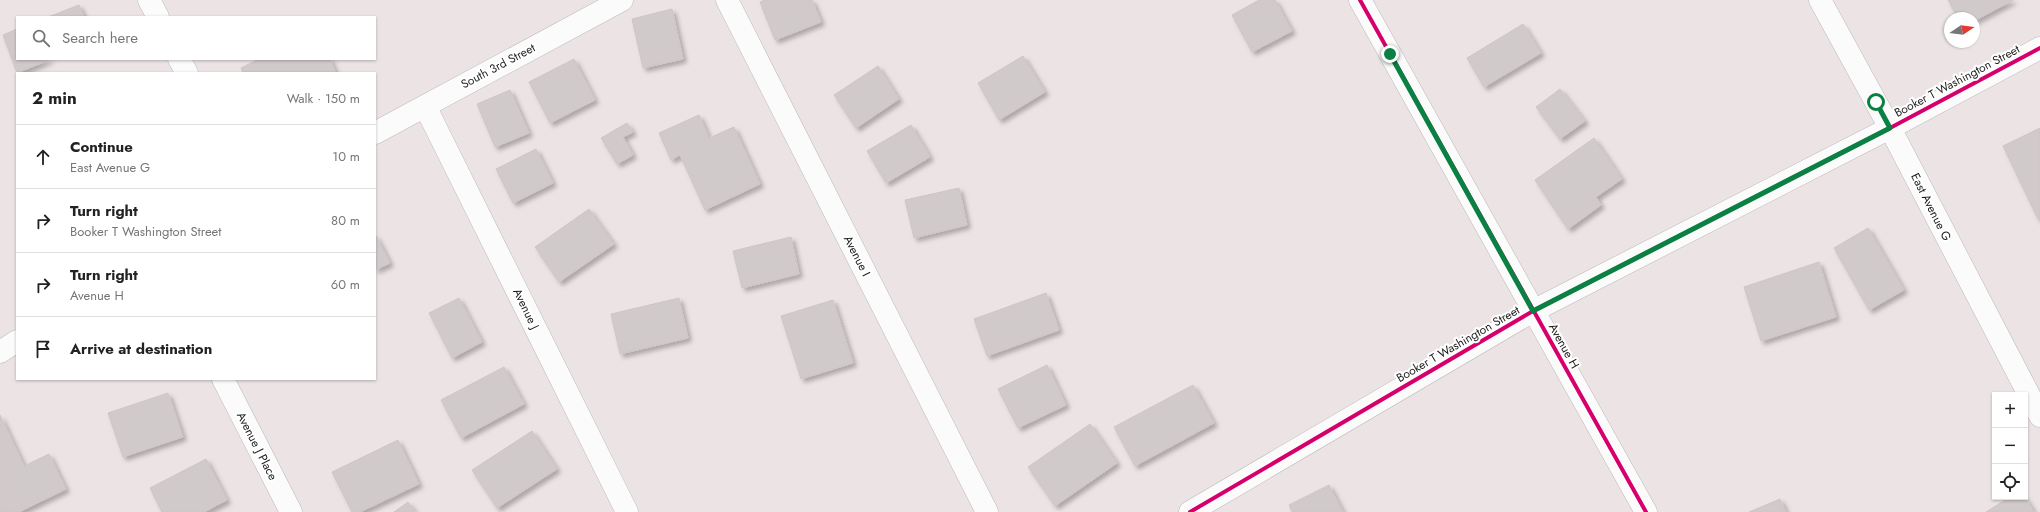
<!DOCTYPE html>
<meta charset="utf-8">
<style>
body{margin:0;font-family:Jost,sans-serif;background:#f2f2f2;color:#222}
.controls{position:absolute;right:12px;bottom:12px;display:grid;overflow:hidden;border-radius:0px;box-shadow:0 1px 3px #0004}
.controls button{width:36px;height:36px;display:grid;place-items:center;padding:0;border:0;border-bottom:1px solid #e0e0e0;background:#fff;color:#222;font:20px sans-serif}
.compass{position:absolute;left:1944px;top:12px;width:36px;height:36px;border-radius:50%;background:#fff;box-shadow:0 1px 3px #0004;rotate:77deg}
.stop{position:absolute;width:12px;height:12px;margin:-9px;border:3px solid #0b8043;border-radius:50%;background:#fff}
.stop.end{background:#0b8043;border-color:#fff;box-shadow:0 1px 4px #0008}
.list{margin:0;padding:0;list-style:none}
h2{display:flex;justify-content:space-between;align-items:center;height:52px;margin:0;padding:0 16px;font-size:17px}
h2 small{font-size:13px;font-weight:400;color:#767676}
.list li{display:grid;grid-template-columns:26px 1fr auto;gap:12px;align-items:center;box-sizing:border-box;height:64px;padding:0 16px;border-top:1px solid #e0e0e0}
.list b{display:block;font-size:15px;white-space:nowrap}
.list p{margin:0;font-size:13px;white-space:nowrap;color:#767676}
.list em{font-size:13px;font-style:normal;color:#767676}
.icon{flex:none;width:22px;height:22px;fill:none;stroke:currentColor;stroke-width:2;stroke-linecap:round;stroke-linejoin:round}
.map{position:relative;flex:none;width:2040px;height:512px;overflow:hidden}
.search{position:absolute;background:#fff;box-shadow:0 1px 3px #0004;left:16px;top:16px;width:360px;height:44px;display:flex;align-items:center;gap:10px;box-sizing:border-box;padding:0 14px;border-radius:0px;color:#767676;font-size:15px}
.panel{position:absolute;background:#fff;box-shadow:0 1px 3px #0004;left:16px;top:72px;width:360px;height:308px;border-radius:0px}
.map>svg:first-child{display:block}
.building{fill:#d0cacb;stroke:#cfc5c7;filter:url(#shadow)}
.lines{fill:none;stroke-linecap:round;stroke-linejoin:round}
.minor-casing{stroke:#bdb9b9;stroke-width:23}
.minor{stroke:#fcfbfb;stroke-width:22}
.cycleway-casing{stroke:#fff;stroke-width:6}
.cycleway{stroke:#d6006c;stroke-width:4}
.route{stroke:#0b8043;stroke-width:5}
.labels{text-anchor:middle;stroke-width:4;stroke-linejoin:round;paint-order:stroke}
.street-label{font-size:12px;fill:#1c1c1c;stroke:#fff}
</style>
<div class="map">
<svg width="2040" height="512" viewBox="0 0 2040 512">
<defs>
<filter id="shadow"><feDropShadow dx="3.5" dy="3.5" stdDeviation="2" flood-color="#0004"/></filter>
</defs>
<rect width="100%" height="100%" fill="#ece4e4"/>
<path class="building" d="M765,0H812L821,22L775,40L760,2Z
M1259,0H1275L1292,31L1252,52L1232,15Z
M1948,0H2013L1974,21V18H1958Z
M79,5L84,17H48Z
M672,9L683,59L643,68L632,19Z
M1523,24L1541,53L1484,87L1467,58Z
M17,29V59H51L17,73L3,35Z
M1023,56L1045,92L999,120L978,83Z
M259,59H333L330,60L336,73H243L241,68Z
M574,59L595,100L550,123L529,82Z
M878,66L899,99L856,128L834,95Z
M1560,89L1585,121L1560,139L1536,107Z
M510,90L529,133L495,147L477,104Z
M699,115L709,138L734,127L760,184L705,210L680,155L671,160L659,133Z
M627,123L633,132L623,137L633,155L617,164L601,138Z
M911,125L930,157L886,183L867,151Z
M2040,128V218L2038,219L2003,146Z
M1594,138L1622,179L1596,197L1601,205L1568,229L1535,180Z
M536,149L553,183L513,203L496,169Z
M959,188L967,225L914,238L905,200Z
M589,209L614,244L559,282L535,247Z
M1868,228L1904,290L1869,310L1834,248Z
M375,234L390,263L375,270Z
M791,237L799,274L742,288L733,251Z
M1819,262L1836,317L1761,341L1744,287Z
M1046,293L1059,330L987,356L974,319Z
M459,298L482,342L452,358L429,313Z
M679,298L688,338L620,354L611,314Z
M833,300L853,363L801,379L781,316Z
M1047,365L1066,405L1018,428L998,389Z
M504,367L524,404L461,438L441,400Z
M1193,385L1214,423L1135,466L1114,427Z
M168,393L183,437L123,457L108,413Z
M0,415L24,466L49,454L66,489L19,512H0Z
M1090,424L1117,463L1055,506L1028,467Z
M532,431L557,469L497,508L472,470Z
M398,440L419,484L360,512H352L332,472Z
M206,459L227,500L204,512H162L150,488Z
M1329,485L1343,512H1292L1289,505Z
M2010,497H2025L2034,512H1986Z
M1780,499L1786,512H1749Z
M408,502L415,512H394Z"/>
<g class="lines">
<defs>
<path id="minor" d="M149,0L158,17
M727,0L987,512
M1360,0L1646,512
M1820,0L1890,128L2040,416
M179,59L187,73
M425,106L627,512
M375,133L622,0
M0,352L17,341
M223,379L291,512
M1190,512L1533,311L1890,128L2040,48"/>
</defs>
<use href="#minor" class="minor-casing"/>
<use href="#minor" class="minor"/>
<defs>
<path id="cycleway" d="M1360,0L1646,512
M1190,512L1533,311L1890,128L2040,48"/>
</defs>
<use href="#cycleway" class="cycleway-casing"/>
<use href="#cycleway" class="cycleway"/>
</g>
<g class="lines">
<path class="route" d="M1390,54L1533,311L1890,128L1876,102"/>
</g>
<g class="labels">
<g class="street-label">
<text transform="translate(498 66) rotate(-28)" y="4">South 3rd Street</text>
<text transform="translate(1957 81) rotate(-28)" y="4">Booker T Washington Street</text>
<text transform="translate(1931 207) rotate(63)" y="4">East Avenue G</text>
<text transform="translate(857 256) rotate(63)" y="4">Avenue I</text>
<text transform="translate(526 309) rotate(64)" y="4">Avenue J</text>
<text transform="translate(1458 344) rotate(-30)" y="4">Booker T Washington Street</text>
<text transform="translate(1564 346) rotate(61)" y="4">Avenue H</text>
<text transform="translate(257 446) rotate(63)" y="4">Avenue J Place</text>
</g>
</g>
</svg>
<div class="controls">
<button>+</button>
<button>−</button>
<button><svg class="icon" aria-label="locate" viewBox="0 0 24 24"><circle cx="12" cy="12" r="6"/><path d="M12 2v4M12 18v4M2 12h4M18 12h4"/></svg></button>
</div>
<svg class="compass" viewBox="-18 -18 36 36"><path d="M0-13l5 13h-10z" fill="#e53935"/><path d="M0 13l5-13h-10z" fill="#767676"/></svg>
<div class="stop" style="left:1876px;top:102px"></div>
<div class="stop end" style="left:1390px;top:54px"></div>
<div class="search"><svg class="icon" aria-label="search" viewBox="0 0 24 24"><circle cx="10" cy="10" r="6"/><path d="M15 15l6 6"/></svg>Search here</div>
<section class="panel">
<h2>2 min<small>Walk · 150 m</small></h2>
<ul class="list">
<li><svg class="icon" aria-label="ahead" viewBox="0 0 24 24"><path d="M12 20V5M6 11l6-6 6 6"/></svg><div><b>Continue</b><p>East Avenue G</p></div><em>10 m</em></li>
<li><svg class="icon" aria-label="right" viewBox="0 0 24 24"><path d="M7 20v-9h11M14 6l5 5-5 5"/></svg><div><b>Turn right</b><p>Booker T Washington Street</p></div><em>80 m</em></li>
<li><svg class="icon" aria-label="right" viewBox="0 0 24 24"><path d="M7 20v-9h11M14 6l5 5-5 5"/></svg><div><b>Turn right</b><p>Avenue H</p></div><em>60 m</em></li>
<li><svg class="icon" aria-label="arrive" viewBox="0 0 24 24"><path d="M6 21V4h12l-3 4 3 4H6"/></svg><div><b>Arrive at destination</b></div></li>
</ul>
</section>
</div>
